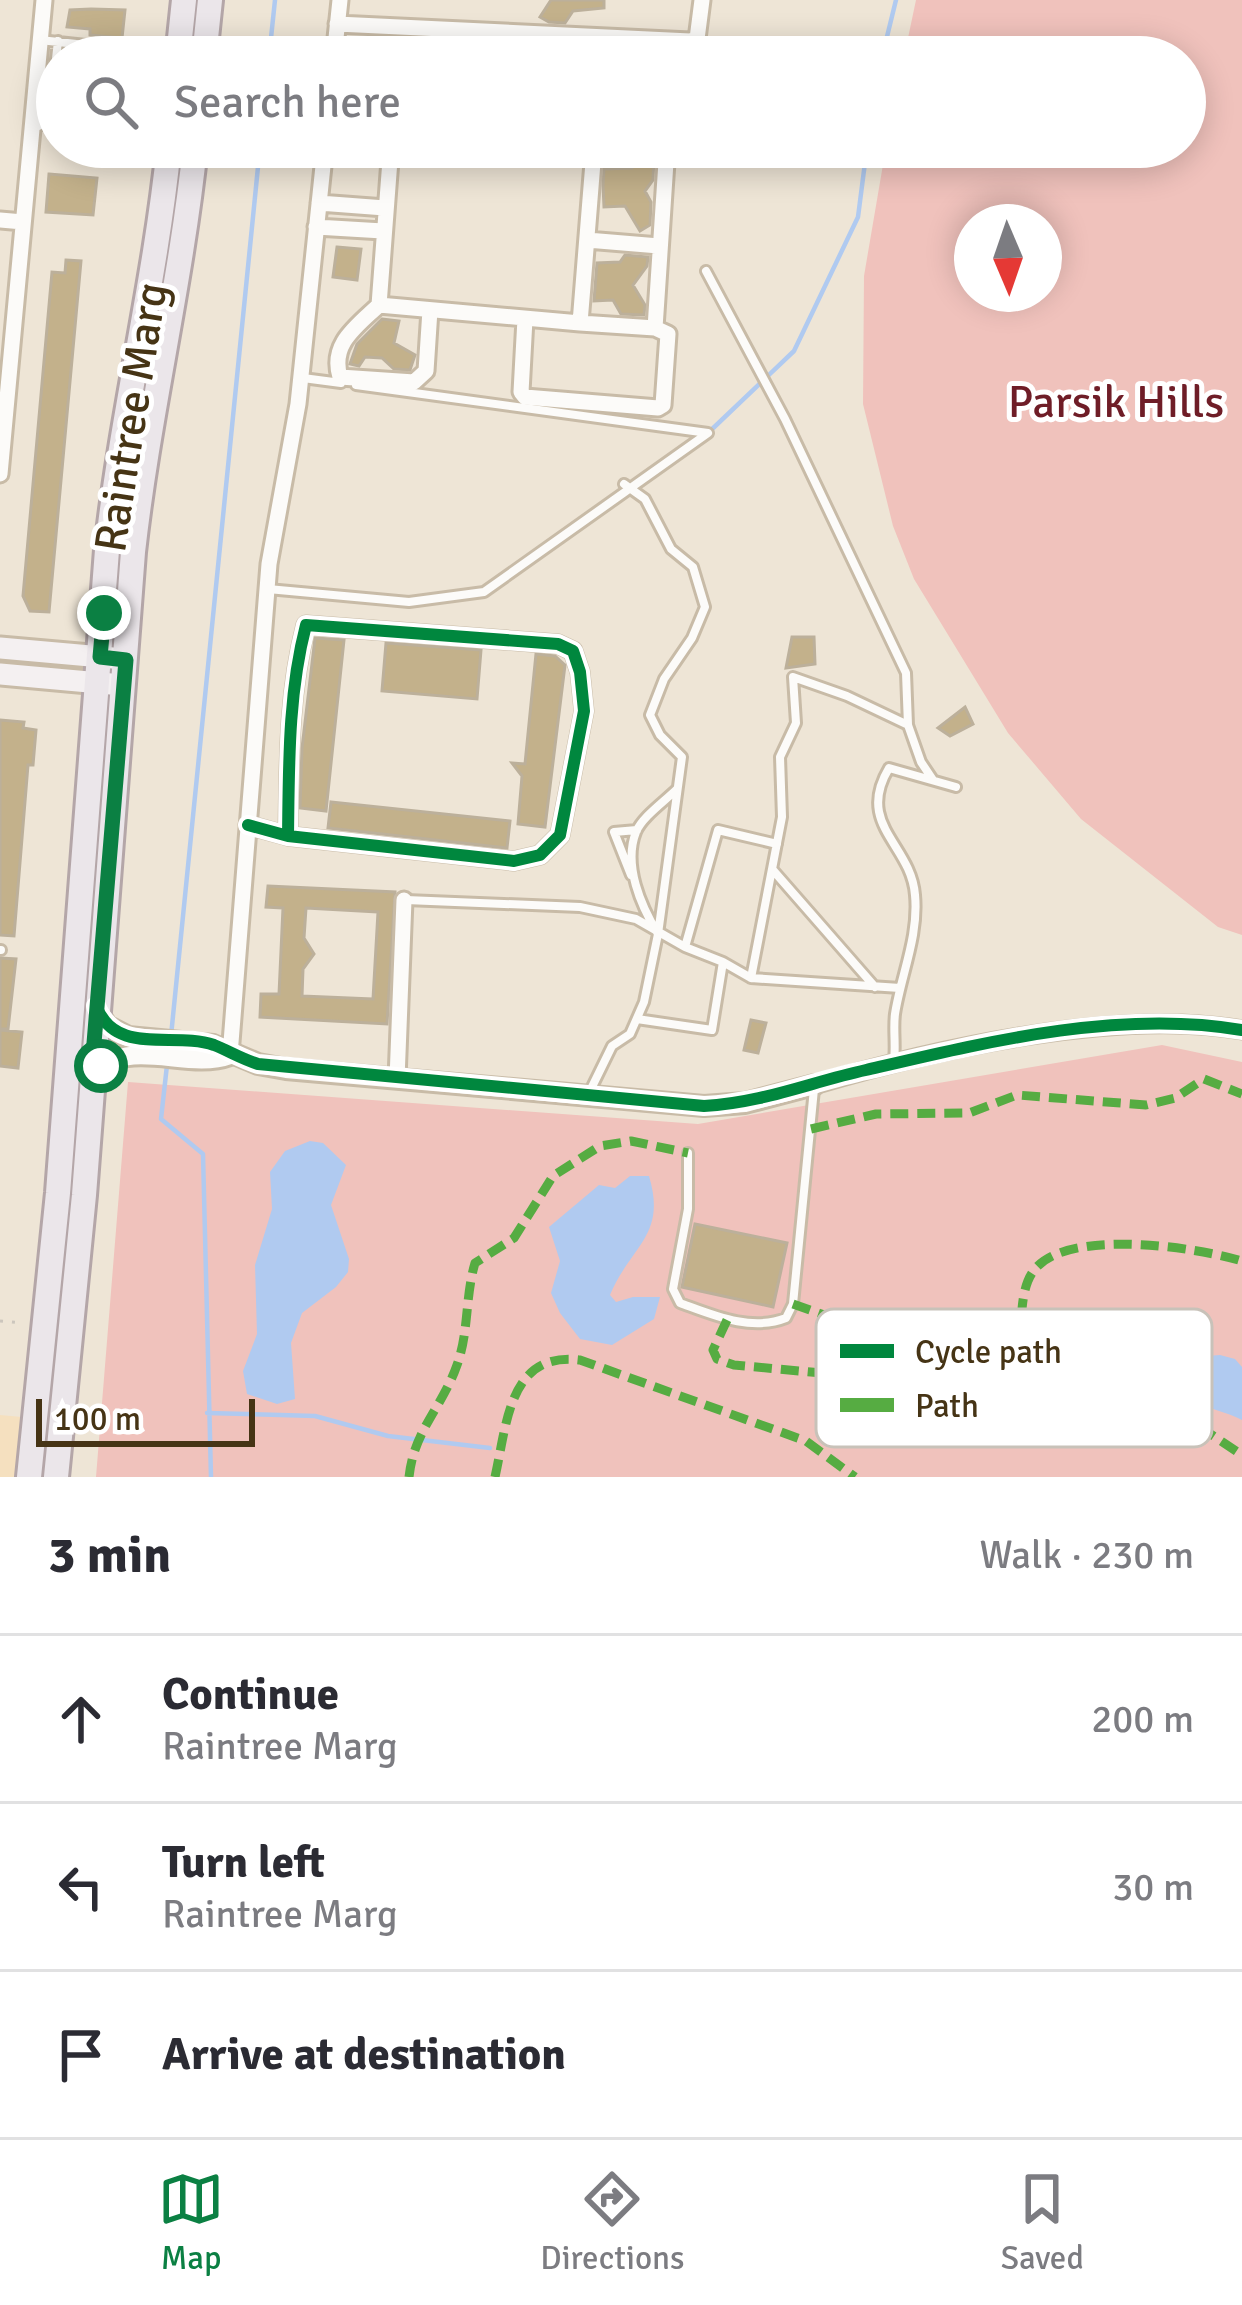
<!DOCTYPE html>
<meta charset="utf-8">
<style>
body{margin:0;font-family:Signika,sans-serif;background:#f2f2f3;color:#2b2b33}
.compass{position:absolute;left:954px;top:204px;width:108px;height:108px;border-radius:50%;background:#fff;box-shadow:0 6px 30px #0003;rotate:178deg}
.scale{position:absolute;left:36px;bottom:30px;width:219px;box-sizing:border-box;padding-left:12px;border:6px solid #463415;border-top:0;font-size:33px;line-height:42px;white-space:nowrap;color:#463415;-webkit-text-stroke:9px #fff;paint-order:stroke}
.stop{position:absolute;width:36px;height:36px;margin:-27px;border:9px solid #0b8043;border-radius:50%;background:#fff}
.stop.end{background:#0b8043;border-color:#fff;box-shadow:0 3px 12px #0008}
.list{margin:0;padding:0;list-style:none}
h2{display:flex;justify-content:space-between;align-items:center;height:156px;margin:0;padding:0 48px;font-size:51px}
h2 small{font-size:39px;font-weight:400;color:#7c7c81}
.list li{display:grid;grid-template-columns:78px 1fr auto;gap:36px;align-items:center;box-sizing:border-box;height:168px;padding:0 48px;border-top:3px solid #e1e1e2}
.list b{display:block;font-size:45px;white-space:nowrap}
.list p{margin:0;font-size:39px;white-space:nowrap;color:#7c7c81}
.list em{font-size:39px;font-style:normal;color:#7c7c81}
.icon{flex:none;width:66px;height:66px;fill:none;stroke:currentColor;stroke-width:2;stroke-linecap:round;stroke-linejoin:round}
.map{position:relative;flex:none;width:1242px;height:1477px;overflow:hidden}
.search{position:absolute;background:#fff;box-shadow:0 6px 30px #0003;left:36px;right:36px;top:36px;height:132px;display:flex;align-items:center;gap:30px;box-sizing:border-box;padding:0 42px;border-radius:66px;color:#7c7c81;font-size:45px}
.sheet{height:660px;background:#fff}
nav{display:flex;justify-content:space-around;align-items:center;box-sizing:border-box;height:168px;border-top:3px solid #e1e1e2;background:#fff;font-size:33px;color:#7c7c81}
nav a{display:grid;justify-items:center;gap:6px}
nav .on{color:#0b8043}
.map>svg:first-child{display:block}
.built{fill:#f5e0bf}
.green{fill:#f0c2bc;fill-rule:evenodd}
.water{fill:#b0caf0}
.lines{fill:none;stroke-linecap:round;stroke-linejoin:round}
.stream{stroke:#b0caf0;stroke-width:4.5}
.building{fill:#c3b18b;stroke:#bcb09b;stroke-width:3;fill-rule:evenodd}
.service-casing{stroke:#c8bba7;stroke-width:14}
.minor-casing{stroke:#c8bba7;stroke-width:21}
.tertiary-casing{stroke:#c8bba7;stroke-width:24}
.secondary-casing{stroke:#c8bba7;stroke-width:27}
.primary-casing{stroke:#b4a6a8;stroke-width:30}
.path{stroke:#ccc6bd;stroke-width:3;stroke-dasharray:3 9;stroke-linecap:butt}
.service{stroke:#fcfbf9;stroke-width:8}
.minor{stroke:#fcfbf9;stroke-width:15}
.tertiary{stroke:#fcfbf9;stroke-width:18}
.secondary{stroke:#f4f0f1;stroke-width:21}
.primary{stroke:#ebe6ea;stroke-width:24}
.quiet{stroke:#56ac42;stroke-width:9;stroke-dasharray:18 9;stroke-linecap:butt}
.cycleway-casing{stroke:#fff;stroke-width:20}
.cycleway{stroke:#00873e;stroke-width:12}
.route{stroke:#0b8043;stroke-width:15}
.labels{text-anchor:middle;stroke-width:10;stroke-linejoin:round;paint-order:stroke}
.park-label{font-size:45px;fill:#6f1d27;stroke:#fff}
.street-label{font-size:45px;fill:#463415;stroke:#fff}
.key{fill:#fff;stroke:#c8c2b9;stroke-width:3}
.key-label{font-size:33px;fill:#463415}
</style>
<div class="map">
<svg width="1242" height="1477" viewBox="0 0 1242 1477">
<rect width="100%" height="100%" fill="#eee5d6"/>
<path class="built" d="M0,1415L22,1417L18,1477H0Z"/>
<path class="green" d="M916,0H1242V935L1218,927L1081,819L1008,733L914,579L893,526L863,404L864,276L886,147H1185V57H904ZM972,222H1044V294H972Z
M1162,1045L1242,1062V1477H96L128,1082L698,1124Z"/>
<path class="water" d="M310,1141L323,1143L346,1165L331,1205L349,1259L348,1272L336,1287L302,1313L291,1343L295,1399L277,1404L247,1394L243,1371L257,1334L255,1265L272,1209L270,1172L285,1151Z
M630,1176H649C667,1236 631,1245 610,1295L616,1302L633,1297H660L654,1319L612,1345L580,1339L560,1313L551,1293L560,1261L549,1227L599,1185L615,1188Z
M1220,1355L1235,1359L1242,1367V1420C1216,1406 1185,1411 1190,1371L1207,1356Z"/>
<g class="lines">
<path class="stream" d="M269,57L275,0
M882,57L896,0
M708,433L794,351L858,217L867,147
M657,474L692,449
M171,1036L260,147
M167,1065L161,1119L203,1154L211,1477
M207,1413L315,1416L388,1436L490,1448"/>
</g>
<path class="building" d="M551,0H604V8L573,11L565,23L549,22L540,17Z
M91,9L125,10L122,38L90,35V29L67,27L70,10Z
M645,151L654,158L653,180L645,191L651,202L650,225L640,231L625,206L604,207L603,185L604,169L632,168Z
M49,174L97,178L93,215L46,212Z
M337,247L361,249L357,280L333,277Z
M625,255L648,257L647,266L633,285L645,305L644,315L621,314L613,300L594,301L597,263L620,262Z
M66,260L81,261L49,612L30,611L23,596L52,272L65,273Z
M382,319L399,321L394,343L415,355L410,370L394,369L382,358L365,357L359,366L350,364L357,344Z
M792,637H814L815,664L786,668Z
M315,638L344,640L326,811L300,808L302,748Z
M386,643L481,650L477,699L382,691Z
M536,654L555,656L565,665L545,827L518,824L522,776L512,763L525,764Z
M965,707L973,724L950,736L938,728Z
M0,720L24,722L23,728L36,730L33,765H28L14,936L0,935Z
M331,802L510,821L507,848L328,828Z
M268,886L395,892L387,1024L260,1017L261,994H279L283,908L266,907ZM306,908L378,912L373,999L302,996L303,969L314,954L304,938Z
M0,958L16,959L8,1029H0Z
M751,1020L766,1023L758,1053L744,1050Z
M0,1030L22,1032L18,1068L0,1066Z
M695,1224L787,1243L773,1307L682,1287Z"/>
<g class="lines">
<defs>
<path id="service" d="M40,40L113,48V57
M33,128L49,122L58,41
M706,271L785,419L906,673L908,725L921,762L933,780
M303,378L341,383
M624,484L645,499L671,549L693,567L705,607L692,638L664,679L650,715L660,735L682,757L658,934
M268,589L409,602L484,592L708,433L356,385
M772,869L782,817L780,757L796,723L793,677L847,696L908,725
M631,875L614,832L637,830
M406,900L580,907L636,919L685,947L718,830L777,844
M0,950H1
M723,962L751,978
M875,987L772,869L751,978L900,988
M637,1019L712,1030L723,962L685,947
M894,1059C896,1046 893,1029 895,1014C901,975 919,936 915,895C911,844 855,825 889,768L956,787
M589,1093L612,1046L630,1034L644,1002L658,934C641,906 623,865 636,832C642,817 665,801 677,789
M688,1153V1209L673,1289L680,1303C713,1315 751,1332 786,1318L793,1304L814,1089"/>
<path id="minor" d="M337,24L690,41L697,39L702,0
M334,57L340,0
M391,147L379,305L580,323L594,150L564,147
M319,203L385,208
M0,220L23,222
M316,227L383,231
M587,240L659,246
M379,305C356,327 330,344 340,377L414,382L426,371L430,310
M525,319L521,392L525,397L658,408L663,405L668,334L655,328
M580,323L655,328L667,147
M0,474L44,0
M248,825L288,836L514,861L540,855L560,835L584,711L580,672L573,651L558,644L306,625C288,694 289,765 288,836
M230,1055L269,564L298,404L325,147
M397,1079L404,900
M814,1085C935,1049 1117,1008 1242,1030"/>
<path id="tertiary" d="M97,1011L107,1026L128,1037L213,1045L258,1064L286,1069L704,1106L745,1103L814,1085
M91,1079C123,1032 185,1072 230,1055"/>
<path id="secondary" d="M0,648L113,658
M0,674L111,684"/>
<path id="primary" d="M178,57L184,0
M204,57L210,0
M29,1477L58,1193L107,550C122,414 155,283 169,147
M56,1477L84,1195L133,552C148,416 181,283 195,147"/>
</defs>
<use href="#service" class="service-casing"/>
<use href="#minor" class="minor-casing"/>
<use href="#tertiary" class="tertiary-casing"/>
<use href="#secondary" class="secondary-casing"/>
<use href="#primary" class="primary-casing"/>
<path class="path" d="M0,1321L22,1323"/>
<use href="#service" class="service"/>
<use href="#minor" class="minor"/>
<use href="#tertiary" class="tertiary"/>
<use href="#secondary" class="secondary"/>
<use href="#primary" class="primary"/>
<path class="quiet" d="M811,1129L876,1114L969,1113L1017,1095L1146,1105L1175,1098L1204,1079L1242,1094
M793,1304L866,1330L929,1325L984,1335L1008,1332L1021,1323C1022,1307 1023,1283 1035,1269C1069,1228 1196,1247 1242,1261
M727,1320L713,1350L717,1359L734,1365L1085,1397L1138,1392L1169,1398L1182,1415L1242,1455
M409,1477C414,1430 442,1408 457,1365C469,1332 465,1297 475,1263L514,1238L553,1176L600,1146L631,1141L688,1153
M495,1477C507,1424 509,1351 580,1360L806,1441L855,1477"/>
<defs>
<path id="cycleway" d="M248,825L288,836L514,861L540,855L560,835L584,711L580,672L573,651L558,644L306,625C288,694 289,765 288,836
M96,1006C116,1057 174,1031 214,1045C229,1051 242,1059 258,1064L704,1106C762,1103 811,1082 866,1070C986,1042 1119,1009 1242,1030"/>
</defs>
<use href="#cycleway" class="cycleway-casing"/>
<use href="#cycleway" class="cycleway"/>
</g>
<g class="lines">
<path class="route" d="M101,1066L91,1079L126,660L100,657L104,613"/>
</g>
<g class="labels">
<g class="park-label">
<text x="1116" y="417">Parsik Hills</text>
</g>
<g class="street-label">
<text transform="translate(130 417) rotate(-81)" y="16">Raintree Marg</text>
</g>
</g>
<rect x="816" y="1309" width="396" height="138" rx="18" class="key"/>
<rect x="840" y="1344" width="54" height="14" fill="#00873e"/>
<rect x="840" y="1398" width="54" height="14" fill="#56ac42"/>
<g class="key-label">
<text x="915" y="1363">Cycle path</text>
<text x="915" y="1417">Path</text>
</g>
</svg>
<svg class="compass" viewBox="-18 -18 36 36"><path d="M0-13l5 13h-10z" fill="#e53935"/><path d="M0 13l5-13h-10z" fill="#7c7c81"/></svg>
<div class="scale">100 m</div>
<div class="stop" style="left:101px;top:1066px"></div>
<div class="stop end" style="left:104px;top:613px"></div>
<div class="search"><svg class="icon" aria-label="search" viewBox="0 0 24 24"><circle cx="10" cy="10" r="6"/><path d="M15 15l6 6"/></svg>Search here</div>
</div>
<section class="sheet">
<h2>3 min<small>Walk · 230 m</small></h2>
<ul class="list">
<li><svg class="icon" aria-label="ahead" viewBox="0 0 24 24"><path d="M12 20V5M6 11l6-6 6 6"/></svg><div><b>Continue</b><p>Raintree Marg</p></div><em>200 m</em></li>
<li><svg class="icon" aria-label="left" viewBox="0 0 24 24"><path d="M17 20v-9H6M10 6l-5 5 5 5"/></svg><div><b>Turn left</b><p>Raintree Marg</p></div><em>30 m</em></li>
<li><svg class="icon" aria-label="arrive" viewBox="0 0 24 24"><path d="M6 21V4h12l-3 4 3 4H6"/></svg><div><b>Arrive at destination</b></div></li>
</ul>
</section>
<nav>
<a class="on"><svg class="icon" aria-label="map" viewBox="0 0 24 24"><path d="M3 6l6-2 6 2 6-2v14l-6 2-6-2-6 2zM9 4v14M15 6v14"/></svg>Map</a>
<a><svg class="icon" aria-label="directions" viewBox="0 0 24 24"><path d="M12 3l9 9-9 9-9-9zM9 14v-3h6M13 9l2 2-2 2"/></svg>Directions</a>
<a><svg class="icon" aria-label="saved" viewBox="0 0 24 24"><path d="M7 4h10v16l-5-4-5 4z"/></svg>Saved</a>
</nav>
